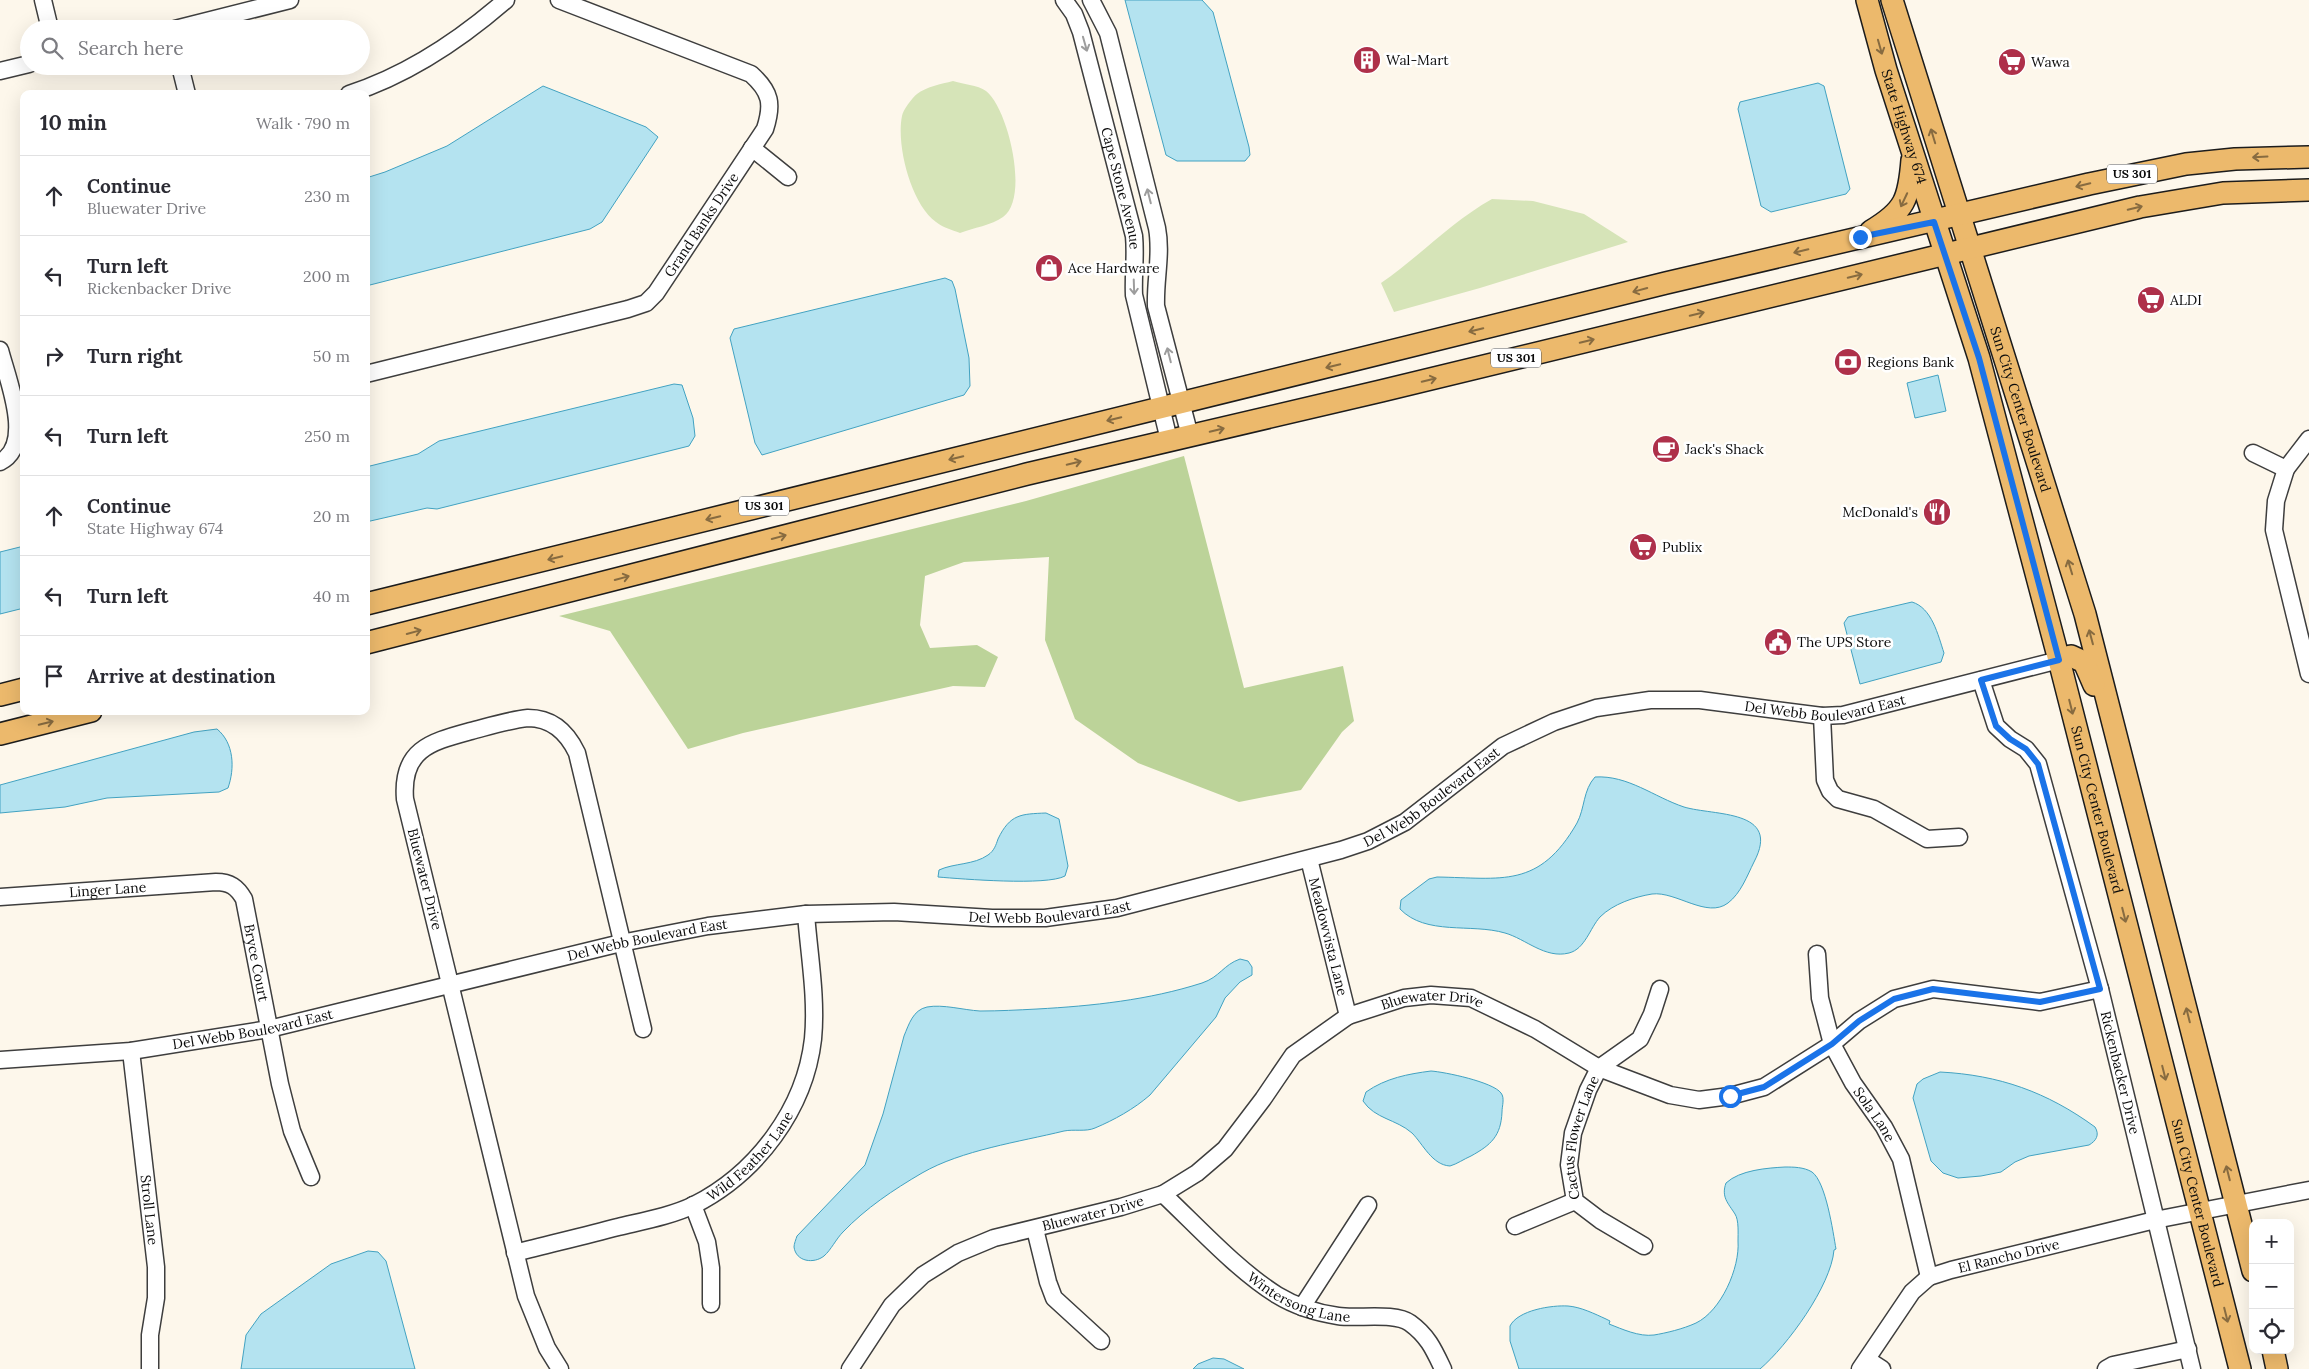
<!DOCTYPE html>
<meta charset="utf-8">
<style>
body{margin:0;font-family:Lora,serif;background:#f7f7f7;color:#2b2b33}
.controls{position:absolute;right:15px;bottom:15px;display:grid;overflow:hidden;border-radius:10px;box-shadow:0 5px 20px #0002}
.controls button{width:45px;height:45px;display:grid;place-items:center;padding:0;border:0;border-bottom:1px solid #e1e1e2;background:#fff;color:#2b2b33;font:25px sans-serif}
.stop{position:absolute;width:15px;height:15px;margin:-11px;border:4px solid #1a73e8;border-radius:50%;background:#fff}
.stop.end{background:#1a73e8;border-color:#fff;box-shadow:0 1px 5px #0008}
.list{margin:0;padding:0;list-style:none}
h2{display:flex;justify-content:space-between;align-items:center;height:65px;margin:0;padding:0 20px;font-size:21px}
h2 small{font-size:16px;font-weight:400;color:#7c7c81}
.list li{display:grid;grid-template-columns:32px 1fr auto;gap:15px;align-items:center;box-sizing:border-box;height:80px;padding:0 20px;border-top:1px solid #e1e1e2}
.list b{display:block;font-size:19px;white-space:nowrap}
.list p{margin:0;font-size:16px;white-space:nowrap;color:#7c7c81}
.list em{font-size:16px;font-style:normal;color:#7c7c81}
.icon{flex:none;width:28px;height:28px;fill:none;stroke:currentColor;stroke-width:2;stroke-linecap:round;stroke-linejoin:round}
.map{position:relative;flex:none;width:2309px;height:1369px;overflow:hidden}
.search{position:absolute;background:#fff;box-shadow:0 5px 20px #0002;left:20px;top:20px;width:350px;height:55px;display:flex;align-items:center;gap:12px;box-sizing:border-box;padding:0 18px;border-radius:28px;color:#7c7c81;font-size:19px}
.panel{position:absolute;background:#fff;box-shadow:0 5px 20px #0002;left:20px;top:90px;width:350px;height:625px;border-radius:10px}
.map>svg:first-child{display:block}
.green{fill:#d6e4b8}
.forest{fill:#bcd399}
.water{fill:#b4e3f0;stroke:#42a2c1}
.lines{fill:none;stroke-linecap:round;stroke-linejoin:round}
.minor-casing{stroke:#3e3e3e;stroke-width:19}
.major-casing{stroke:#1c1c1c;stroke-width:24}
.minor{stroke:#fff;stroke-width:16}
.major{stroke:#ecb96c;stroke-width:21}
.oneway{stroke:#9d9d9d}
.oneway2{stroke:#876b40}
.route{stroke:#1a73e8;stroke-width:6}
.labels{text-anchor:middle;stroke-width:5;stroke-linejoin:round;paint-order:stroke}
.shield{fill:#fff;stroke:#545454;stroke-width:1}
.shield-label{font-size:12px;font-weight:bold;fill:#0b0b0b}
.poi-label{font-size:14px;fill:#0b0b0b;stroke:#fff;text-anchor:start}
.street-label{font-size:14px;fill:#0b0b0b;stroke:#fff}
</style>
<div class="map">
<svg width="2309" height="1369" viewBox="0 0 2309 1369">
<rect width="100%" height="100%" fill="#fdf7eb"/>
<path class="green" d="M953,81C962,84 978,85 986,91C1008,108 1030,198 1003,217C992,225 973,228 960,233C952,230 942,227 936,222C911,204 896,145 902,116C903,110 912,98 917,94C926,87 941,84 953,81Z
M1492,199L1533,201L1584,214L1628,242L1480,288L1394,312L1381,283C1419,257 1451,222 1492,199Z"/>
<path class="forest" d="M1184,456L1244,688L1343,666L1354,721L1342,732L1301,790L1239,802L1138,763L1075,719L1045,640L1049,557L964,562L925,576L920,625L930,648L977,645L998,657L985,687L953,686L743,733L688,749L610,631L559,616L1026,501Z"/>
<path class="water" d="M1125,0H1202L1213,12L1249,147L1250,155L1245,161H1177L1166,155Z
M1818,83L1824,86L1850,189L1846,194L1771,212L1761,206L1738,109L1740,102Z
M543,86L646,127L658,137L602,222L590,229L366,286V178L385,172L447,146Z
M945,278L952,281L955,289L969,358L970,386L964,395L762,455L755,443L730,338L734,329Z
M1938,375L1946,411L1915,418L1907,383Z
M674,384L682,385L693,418L695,436L689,446L437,509L427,508L366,522V467L418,454L439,441Z
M24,546V608L0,614V552Z
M1912,602C1932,608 1938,635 1944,653L1941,662L1860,684L1844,623L1848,617L1856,615Z
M217,729C234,743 235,768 228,788L219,792L107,798L65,807L0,813V785L194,732Z
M1595,777C1628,775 1654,797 1684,807C1714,816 1782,809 1754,862C1747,876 1741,893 1728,903C1707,919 1676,891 1652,894C1634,897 1613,904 1600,917C1590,928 1585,949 1569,953C1545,959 1526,939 1505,933C1471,923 1426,936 1400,909L1401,900L1429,879L1437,877C1502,878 1539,889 1577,823C1585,808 1583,790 1595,777Z
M1046,813L1059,819L1068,866L1065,876C1047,886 962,879 938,877L939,870C954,863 974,865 988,855C994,851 996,845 998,839C1010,814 1021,814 1046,813Z
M1240,959L1248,961L1252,967V975L1240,982L1225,998L1216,1017L1150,1095C1134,1109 1114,1120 1095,1128C1086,1132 1074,1129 1064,1131C1019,1142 962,1150 922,1173C893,1190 866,1208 843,1232C836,1239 831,1250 824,1256C814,1264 796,1262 794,1247C794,1244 796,1239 797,1236L865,1165L883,1114L904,1036C909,1024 913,1010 927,1007C943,1004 963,1010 980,1011C999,1011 1018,1010 1037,1009C1092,1006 1149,1000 1202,983C1220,977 1223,965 1240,959Z
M1431,1071C1445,1072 1493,1082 1501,1093C1505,1098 1502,1106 1502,1112C1501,1136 1491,1145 1471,1156C1464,1159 1457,1164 1450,1166C1432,1165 1423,1144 1412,1133C1396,1119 1375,1119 1363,1101L1366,1092C1386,1078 1408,1074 1431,1071Z
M1940,1072C1999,1075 2047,1092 2095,1127C2100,1135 2096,1141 2089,1145L2029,1156L2015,1162L2001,1172L1981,1176L1958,1178L1943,1173L1931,1161L1913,1098L1917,1084L1923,1079Z
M1785,1167C1793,1167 1804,1167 1812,1172C1826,1182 1833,1232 1836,1249L1834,1250C1831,1286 1787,1346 1760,1369H1519L1510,1341V1326C1518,1310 1552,1305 1568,1306C1581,1307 1595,1314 1606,1319L1610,1321L1609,1324C1622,1329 1639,1337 1654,1335C1666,1333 1683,1329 1696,1323C1721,1311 1740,1268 1738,1241C1738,1234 1739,1220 1735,1214C1728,1203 1721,1197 1726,1183C1740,1170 1767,1168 1785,1167Z
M368,1251L378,1252L386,1261L415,1369H241L246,1335L261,1314L331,1264Z
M1213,1358L1224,1359L1244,1369H1193L1198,1364Z"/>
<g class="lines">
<defs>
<g id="minor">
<path d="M43,0L50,29"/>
<path id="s1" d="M1064,0L1074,14L1081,32L1134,236C1136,256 1133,275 1134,295L1169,440"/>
<path d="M1091,0L1108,33L1157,228C1162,254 1155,279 1156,306L1190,436"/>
<path d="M175,29L290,0"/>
<path d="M180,66L187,94"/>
<path d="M0,71L29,64"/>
<path d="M349,94C408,75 460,40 506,0"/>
<path d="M752,148L788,177"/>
<path d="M0,350C7,378 35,445 0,462"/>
<path id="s2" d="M366,374L628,309L646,303L656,293L765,129C773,104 771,92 751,74L559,0"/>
<path d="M2309,439L2286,469L2276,501L2274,530L2309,674"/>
<path d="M2253,453L2286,469"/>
<path id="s3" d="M1981,680L1996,726L2010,739L2026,749L2038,764L2100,989L2192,1369"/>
<path d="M1822,716L1825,780L1830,791L1838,799L1874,809L1927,839L1959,837"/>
<path id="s4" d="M1309,859L1348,1016"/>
<path id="s5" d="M0,897L216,882C230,882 237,887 244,899L280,1084L292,1131L311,1177"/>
<path id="s6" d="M1817,954L1820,998L1832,1044L1853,1083L1884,1127L1901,1159L1929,1277"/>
<path id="s7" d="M131,1051L156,1267V1298L150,1335V1369"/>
<path id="s8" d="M0,1060L131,1051L269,1029L621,943L708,926L806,914L894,912L992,918H1045L1117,908L1341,850L1368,841L1405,822L1503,746L1554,722L1596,708L1650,700H1700L1822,716L1843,715L2059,660"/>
<path id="s9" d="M1163,1194C1198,1227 1237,1270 1277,1295C1295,1306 1318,1313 1338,1316C1357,1319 1395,1312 1410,1323C1428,1336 1434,1350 1443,1369"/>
<path d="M693,1205L707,1242L711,1268V1304"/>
<path d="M1515,1226L1575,1201"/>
<path d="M1035,1229L1048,1282L1054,1298L1101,1341"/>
<path id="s10" d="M1644,1246L1600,1220L1575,1201L1569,1165L1573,1133L1588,1090L1599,1068L1640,1039L1652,1014L1660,989"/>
<path id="s11" d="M515,1253C550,1244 584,1236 618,1227C643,1221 671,1216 694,1205C757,1173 805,1109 813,1039C817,998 809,954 806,914"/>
<path d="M1302,1307L1368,1205"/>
<path d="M1868,1360L1882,1369"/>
<path d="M560,1369L547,1348L526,1296L405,799C401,749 431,742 471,731C490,726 509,720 528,718C552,718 567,732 577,753L643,1029"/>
<path id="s12" d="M850,1369L892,1305L923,1275L958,1253L994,1238L1121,1207L1163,1194L1197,1173L1225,1149L1263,1099L1293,1055L1348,1016L1404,998L1431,995L1471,998L1535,1029L1599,1068L1670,1095L1699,1100L1730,1096L1764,1087L1832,1044L1859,1021L1894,999L1933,989L2040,1002L2100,989"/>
<path id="s13" d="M1860,1369L1912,1292L1929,1277L1951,1270L2155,1220L2309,1190"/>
<path d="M2106,1369L2113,1365L2188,1349"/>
</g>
<g id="major">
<path id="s14" d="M1867,0L1886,70L1979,358L2059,660L2240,1369"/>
<path id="s15" d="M1892,0L2085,614L2253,1271"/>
<path d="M1871,231C1905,211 1909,199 1912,160"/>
<path d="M366,604L1666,283L2089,184L2186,164L2235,159L2309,157"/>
<path d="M366,643L1027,474L1381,391L2140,207L2223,193L2309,190"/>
<path d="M2059,660L2071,656L2084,662L2094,685"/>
<path d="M0,695L24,689"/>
<path d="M0,734L91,711"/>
<path d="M2273,1350L2277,1369"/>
</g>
</defs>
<use href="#minor" class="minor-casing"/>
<use href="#major" class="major-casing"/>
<use href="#minor" class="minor"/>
<use href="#major" class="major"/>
</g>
<defs><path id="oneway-shaft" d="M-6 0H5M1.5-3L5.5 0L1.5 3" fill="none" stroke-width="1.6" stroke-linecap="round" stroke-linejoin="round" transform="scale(1.25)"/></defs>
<g class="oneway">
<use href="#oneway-shaft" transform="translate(1085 44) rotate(74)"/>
<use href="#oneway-shaft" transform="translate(1149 196) rotate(-104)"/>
<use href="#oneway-shaft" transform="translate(1134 287) rotate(88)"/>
<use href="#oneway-shaft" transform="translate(1169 355) rotate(-104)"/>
</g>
<g class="oneway2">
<use href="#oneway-shaft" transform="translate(1880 47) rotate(74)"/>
<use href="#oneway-shaft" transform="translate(1933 136) rotate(-107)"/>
<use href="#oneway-shaft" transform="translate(2260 157) rotate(177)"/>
<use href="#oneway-shaft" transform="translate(2083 185) rotate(166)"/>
<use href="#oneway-shaft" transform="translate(1904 200) rotate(115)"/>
<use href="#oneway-shaft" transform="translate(2135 208) rotate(-13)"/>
<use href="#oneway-shaft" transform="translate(1801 251) rotate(167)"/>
<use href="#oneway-shaft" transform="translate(1855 276) rotate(-14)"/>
<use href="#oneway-shaft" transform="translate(1640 290) rotate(165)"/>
<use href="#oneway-shaft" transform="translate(1697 314) rotate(-14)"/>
<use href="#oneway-shaft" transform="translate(1476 330) rotate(166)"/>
<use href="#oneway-shaft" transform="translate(1587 341) rotate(-14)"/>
<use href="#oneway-shaft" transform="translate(1333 366) rotate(166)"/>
<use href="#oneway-shaft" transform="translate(1429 380) rotate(-14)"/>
<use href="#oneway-shaft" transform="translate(1114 419) rotate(166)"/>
<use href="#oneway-shaft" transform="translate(1217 430) rotate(-13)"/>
<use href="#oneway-shaft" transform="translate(956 458) rotate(166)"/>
<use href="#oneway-shaft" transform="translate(1074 463) rotate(-13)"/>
<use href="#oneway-shaft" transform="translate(713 518) rotate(166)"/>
<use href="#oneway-shaft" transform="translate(779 537) rotate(-15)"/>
<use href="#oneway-shaft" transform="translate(555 558) rotate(166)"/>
<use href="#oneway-shaft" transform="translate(2070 567) rotate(-107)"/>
<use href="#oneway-shaft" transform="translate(622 578) rotate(-15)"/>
<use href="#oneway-shaft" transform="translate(414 632) rotate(-15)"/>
<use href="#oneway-shaft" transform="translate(2091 637) rotate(-105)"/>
<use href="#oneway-shaft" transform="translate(2071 707) rotate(76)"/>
<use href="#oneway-shaft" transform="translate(46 723) rotate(-14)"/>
<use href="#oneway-shaft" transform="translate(2124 915) rotate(76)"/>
<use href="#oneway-shaft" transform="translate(2188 1015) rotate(-104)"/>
<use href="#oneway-shaft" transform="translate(2164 1073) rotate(76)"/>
<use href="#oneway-shaft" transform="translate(2228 1173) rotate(-104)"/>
<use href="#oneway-shaft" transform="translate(2226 1315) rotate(76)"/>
</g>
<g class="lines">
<path class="route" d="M1730,1096L1764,1087L1832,1044L1859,1021L1894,999L1933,989L2040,1002L2100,989L2038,764L2026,749L2010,739L1996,726L1981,680L2059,660L1979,358L1934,222L1860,237"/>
</g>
<defs>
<symbol id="building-disc" viewBox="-11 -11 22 22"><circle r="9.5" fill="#ae304a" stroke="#fff"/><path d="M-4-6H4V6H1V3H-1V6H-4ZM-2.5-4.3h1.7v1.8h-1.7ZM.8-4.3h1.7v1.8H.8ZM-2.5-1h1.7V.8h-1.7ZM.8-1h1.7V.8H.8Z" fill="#fff"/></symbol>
<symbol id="supermarket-disc" viewBox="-11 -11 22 22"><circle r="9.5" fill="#ae304a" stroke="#fff"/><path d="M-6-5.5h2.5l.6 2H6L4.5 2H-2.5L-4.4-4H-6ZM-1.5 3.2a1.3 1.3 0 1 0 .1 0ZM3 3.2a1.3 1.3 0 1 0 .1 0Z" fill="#fff"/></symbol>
<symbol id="shop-disc" viewBox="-11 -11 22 22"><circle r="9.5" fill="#ae304a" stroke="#fff"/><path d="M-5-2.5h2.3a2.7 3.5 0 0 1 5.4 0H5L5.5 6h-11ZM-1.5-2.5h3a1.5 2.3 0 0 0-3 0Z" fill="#fff"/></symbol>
<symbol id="bank-disc" viewBox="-11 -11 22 22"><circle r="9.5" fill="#ae304a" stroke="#fff"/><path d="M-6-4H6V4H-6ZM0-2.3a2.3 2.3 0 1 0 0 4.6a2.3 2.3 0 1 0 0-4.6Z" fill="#fff"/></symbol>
<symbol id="cafe-disc" viewBox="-11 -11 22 22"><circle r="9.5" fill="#ae304a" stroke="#fff"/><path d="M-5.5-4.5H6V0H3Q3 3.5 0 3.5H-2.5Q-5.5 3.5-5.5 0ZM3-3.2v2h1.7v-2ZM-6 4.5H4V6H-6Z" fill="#fff"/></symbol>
<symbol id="restaurant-disc" viewBox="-11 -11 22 22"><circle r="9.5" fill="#ae304a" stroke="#fff"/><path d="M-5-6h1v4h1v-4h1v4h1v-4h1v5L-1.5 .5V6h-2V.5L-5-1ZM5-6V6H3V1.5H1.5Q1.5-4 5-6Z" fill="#fff"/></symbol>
<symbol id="civic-disc" viewBox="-11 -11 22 22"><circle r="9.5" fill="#ae304a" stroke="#fff"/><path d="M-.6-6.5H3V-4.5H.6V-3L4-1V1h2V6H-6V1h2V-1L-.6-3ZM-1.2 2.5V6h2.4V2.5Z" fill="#fff"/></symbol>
</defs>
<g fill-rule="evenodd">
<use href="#building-disc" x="1351" y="44" width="32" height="32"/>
<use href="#supermarket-disc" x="1996" y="46" width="32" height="32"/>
<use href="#shop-disc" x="1033" y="252" width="32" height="32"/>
<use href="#supermarket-disc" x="2135" y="284" width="32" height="32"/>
<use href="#bank-disc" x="1832" y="346" width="32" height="32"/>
<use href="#cafe-disc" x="1650" y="433" width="32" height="32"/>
<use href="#restaurant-disc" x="1921" y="496" width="32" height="32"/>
<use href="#supermarket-disc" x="1627" y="531" width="32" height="32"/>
<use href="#civic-disc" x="1762" y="626" width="32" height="32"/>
</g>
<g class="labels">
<g class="shield">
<rect x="2107" y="164.5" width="50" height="19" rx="4"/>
<rect x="1491" y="348.5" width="50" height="19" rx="4"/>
<rect x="739" y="496.5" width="50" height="19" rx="4"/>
</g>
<g class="shield-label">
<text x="2132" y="178">US 301</text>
<text x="1516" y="362">US 301</text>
<text x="764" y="510">US 301</text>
</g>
<g class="poi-label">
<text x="1386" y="65">Wal-Mart</text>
<text x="2031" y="67">Wawa</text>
<text x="1068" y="273">Ace Hardware</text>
<text x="2170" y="305">ALDI</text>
<text x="1867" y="367">Regions Bank</text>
<text x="1685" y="454">Jack's Shack</text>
<text x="1918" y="517" text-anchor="end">McDonald's</text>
<text x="1662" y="552">Publix</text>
<text x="1797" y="647">The UPS Store</text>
</g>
<g class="street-label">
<text dy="5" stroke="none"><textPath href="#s14" startOffset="132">State Highway 674</textPath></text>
<text dy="5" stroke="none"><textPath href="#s1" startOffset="198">Cape Stone Avenue</textPath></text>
<text dy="5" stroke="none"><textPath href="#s2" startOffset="385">Grand Banks Drive</textPath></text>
<text dy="5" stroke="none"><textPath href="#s15" startOffset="429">Sun City Center Boulevard</textPath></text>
<text dy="5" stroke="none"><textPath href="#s8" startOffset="1890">Del Webb Boulevard East</textPath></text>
<text dy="5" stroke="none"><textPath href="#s8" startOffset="1470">Del Webb Boulevard East</textPath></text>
<text dy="5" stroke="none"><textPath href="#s14" startOffset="842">Sun City Center Boulevard</textPath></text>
<text transform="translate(425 879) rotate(76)" y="5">Bluewater Drive</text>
<text dy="5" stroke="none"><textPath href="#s5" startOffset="108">Linger Lane</textPath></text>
<text dy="5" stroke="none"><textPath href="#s8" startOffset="1065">Del Webb Boulevard East</textPath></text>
<text dy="5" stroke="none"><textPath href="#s4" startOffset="80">Meadowvista Lane</textPath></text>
<text dy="5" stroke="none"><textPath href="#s8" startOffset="660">Del Webb Boulevard East</textPath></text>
<text dy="5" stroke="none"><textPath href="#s5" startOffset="316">Bryce Court</textPath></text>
<text dy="5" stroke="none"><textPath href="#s12" startOffset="722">Bluewater Drive</textPath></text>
<text dy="5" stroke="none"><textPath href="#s8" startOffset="255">Del Webb Boulevard East</textPath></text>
<text dy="5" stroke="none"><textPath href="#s3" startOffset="425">Rickenbacker Drive</textPath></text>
<text dy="5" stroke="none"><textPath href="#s6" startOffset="174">Sola Lane</textPath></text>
<text dy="5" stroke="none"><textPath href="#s10" startOffset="148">Cactus Flower Lane</textPath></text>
<text dy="5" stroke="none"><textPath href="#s11" startOffset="261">Wild Feather Lane</textPath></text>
<text dy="5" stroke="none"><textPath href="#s14" startOffset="1248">Sun City Center Boulevard</textPath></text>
<text dy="5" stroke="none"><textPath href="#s7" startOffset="160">Stroll Lane</textPath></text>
<text dy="5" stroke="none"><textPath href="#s12" startOffset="302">Bluewater Drive</textPath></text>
<text dy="5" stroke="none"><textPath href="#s13" startOffset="198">El Rancho Drive</textPath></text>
<text dy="5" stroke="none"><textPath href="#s9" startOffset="174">Wintersong Lane</textPath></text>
</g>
</g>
</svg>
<div class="controls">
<button>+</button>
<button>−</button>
<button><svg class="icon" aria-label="locate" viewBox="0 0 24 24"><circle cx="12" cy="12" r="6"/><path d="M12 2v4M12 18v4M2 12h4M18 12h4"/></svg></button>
</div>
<div class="stop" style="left:1730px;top:1096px"></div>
<div class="stop end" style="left:1860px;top:237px"></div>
<div class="search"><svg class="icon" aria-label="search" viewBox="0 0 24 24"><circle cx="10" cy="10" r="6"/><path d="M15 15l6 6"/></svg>Search here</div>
<section class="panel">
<h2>10 min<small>Walk · 790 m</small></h2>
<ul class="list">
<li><svg class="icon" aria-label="ahead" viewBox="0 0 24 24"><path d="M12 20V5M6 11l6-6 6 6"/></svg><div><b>Continue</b><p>Bluewater Drive</p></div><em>230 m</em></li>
<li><svg class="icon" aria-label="left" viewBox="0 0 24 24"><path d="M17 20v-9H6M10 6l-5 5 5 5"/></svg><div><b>Turn left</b><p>Rickenbacker Drive</p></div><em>200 m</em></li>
<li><svg class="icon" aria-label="right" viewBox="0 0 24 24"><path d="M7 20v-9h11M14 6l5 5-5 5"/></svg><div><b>Turn right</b></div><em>50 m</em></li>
<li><svg class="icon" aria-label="left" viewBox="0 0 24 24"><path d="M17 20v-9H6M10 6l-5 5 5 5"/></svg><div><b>Turn left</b></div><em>250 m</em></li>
<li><svg class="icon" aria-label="ahead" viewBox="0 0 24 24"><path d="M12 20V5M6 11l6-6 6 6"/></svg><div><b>Continue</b><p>State Highway 674</p></div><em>20 m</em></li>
<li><svg class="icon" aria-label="left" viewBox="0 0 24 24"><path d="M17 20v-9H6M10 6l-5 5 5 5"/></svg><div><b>Turn left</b></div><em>40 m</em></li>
<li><svg class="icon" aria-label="arrive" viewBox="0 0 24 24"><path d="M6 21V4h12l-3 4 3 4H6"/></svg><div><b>Arrive at destination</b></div></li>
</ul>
</section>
</div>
